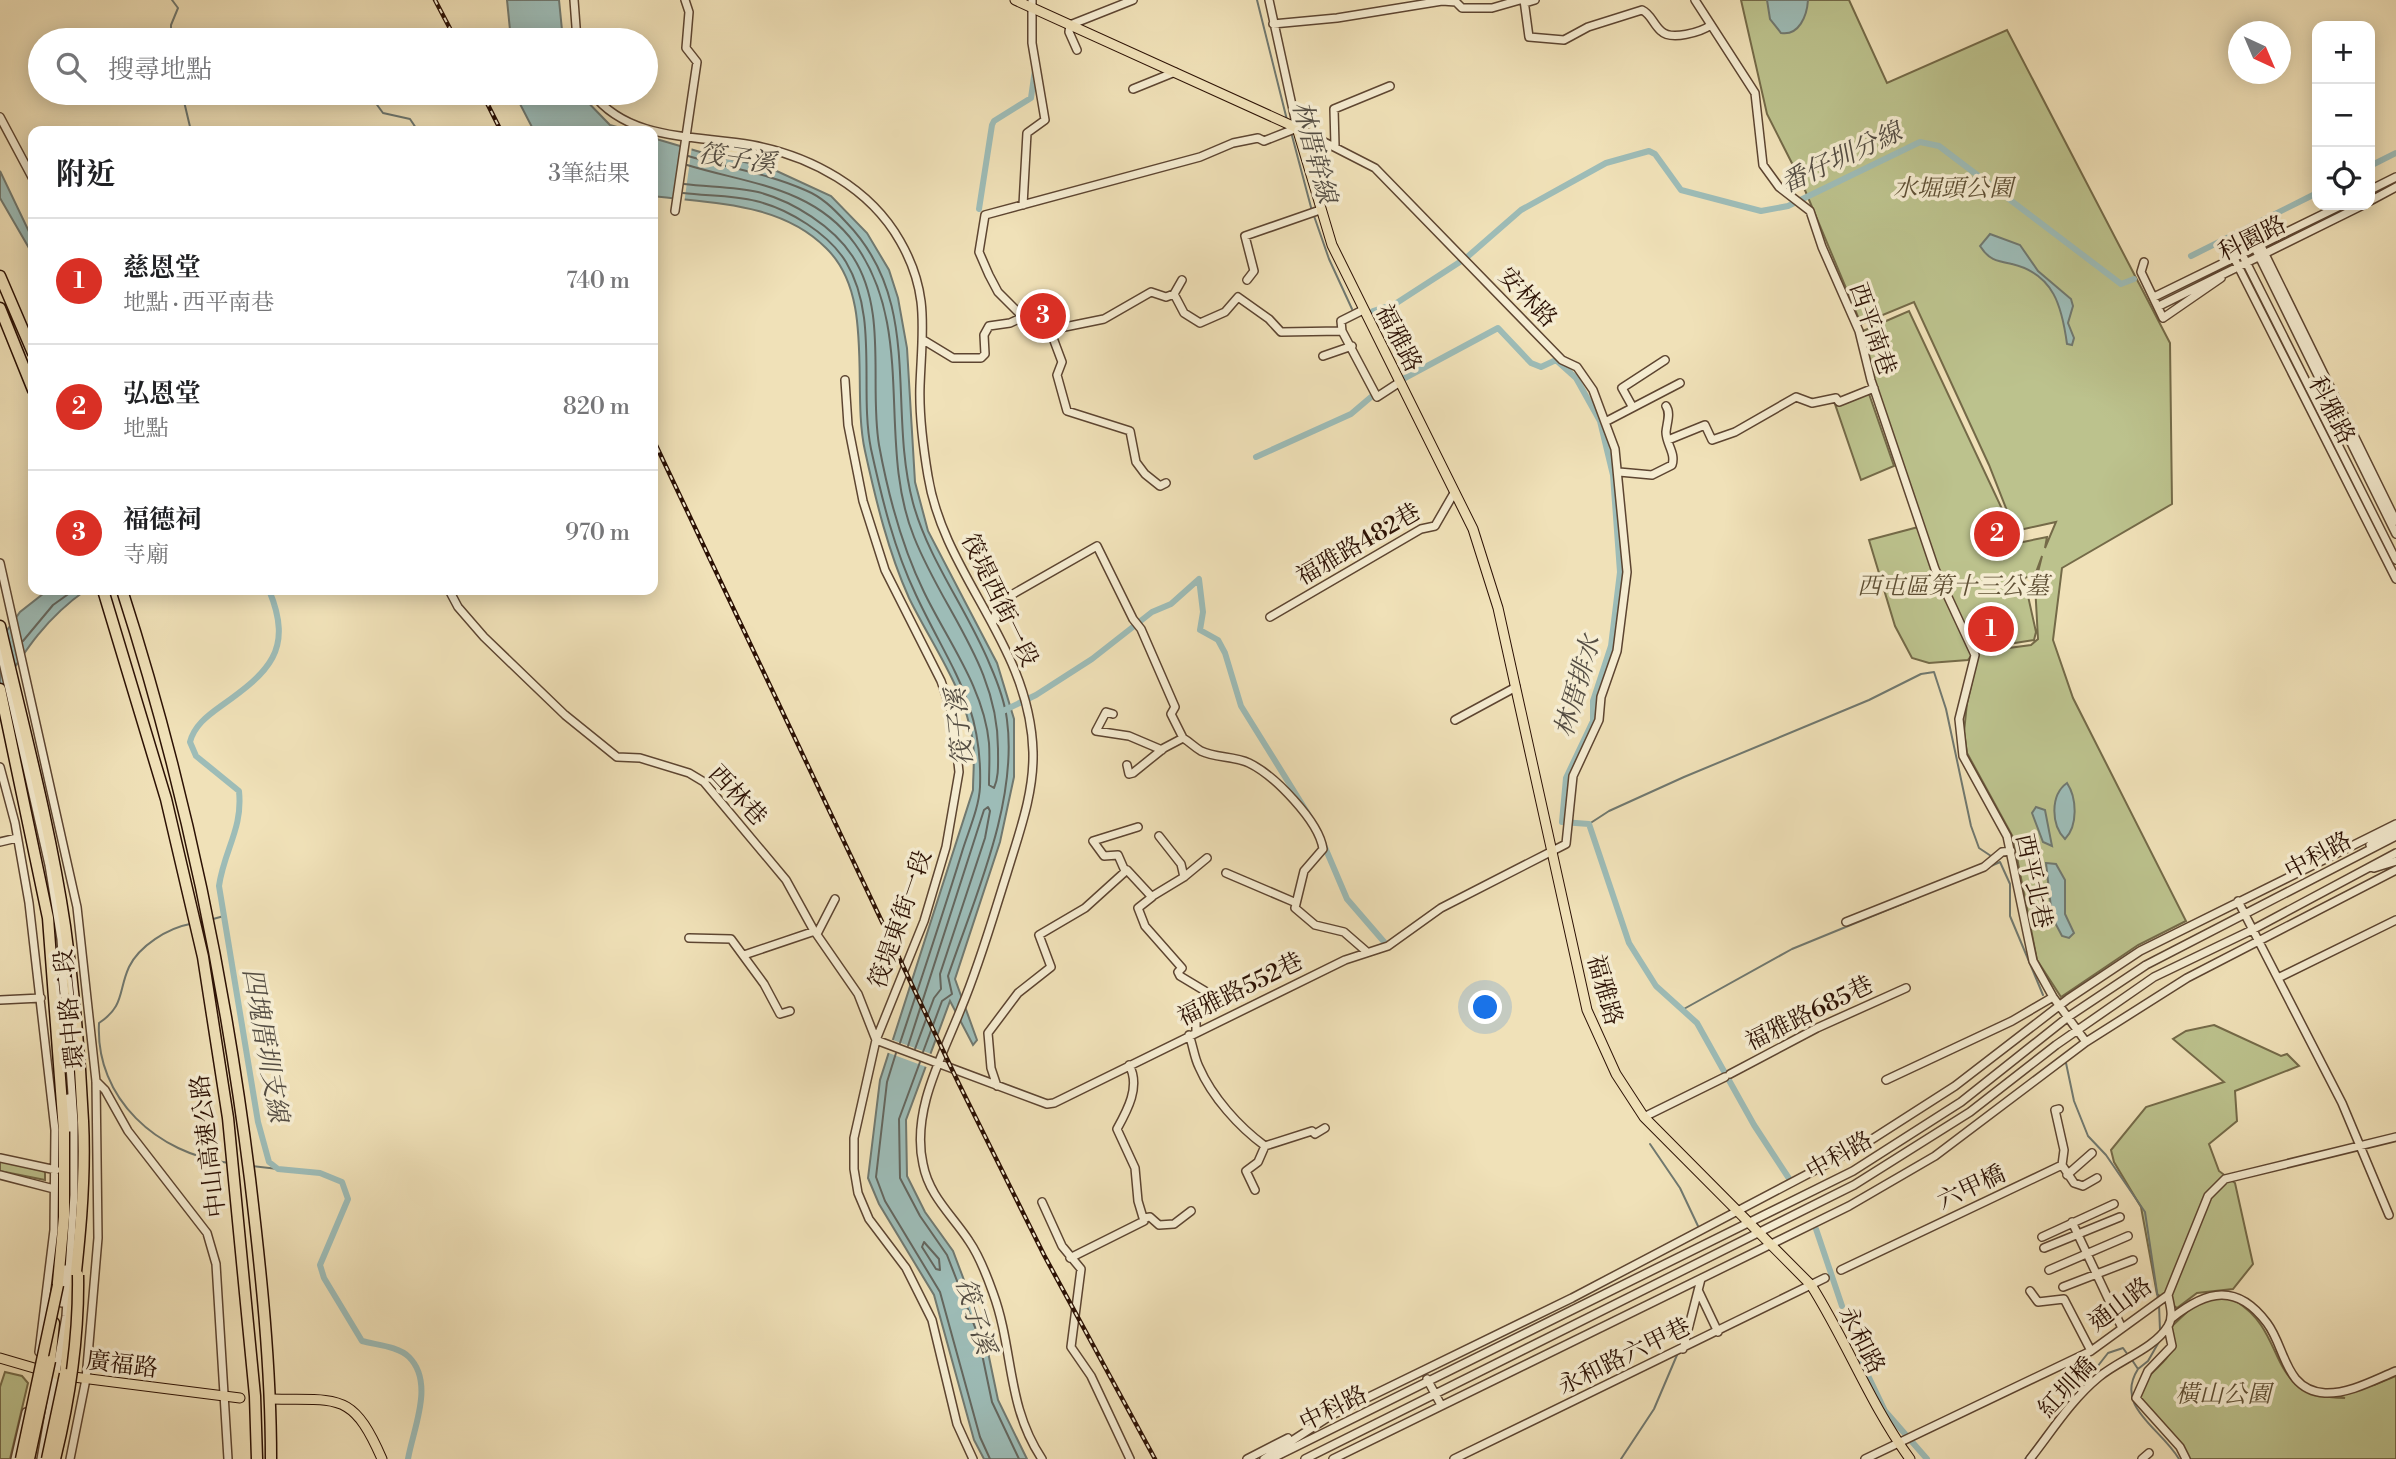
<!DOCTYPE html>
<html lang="zh-TW">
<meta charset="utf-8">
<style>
body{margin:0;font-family:"Libre Bodoni","Noto Serif TC",serif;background:#f2f2f2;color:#202124}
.controls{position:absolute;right:21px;top:21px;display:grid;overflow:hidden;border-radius:14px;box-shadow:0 4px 18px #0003}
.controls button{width:63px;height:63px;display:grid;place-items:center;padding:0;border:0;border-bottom:2px solid #e0e0e0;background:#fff;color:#202124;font:35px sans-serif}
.compass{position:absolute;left:2228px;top:21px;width:63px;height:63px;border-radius:50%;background:#fff;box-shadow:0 4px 18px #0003;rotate:136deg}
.you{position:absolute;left:1486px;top:1008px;width:24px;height:24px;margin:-18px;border:5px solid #fff;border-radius:50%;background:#1a73e8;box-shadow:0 0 0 10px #1a73e833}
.badge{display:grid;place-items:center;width:46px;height:46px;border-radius:50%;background:#d93025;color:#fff;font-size:23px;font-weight:700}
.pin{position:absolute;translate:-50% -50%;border:4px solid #fff;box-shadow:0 2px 7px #0006}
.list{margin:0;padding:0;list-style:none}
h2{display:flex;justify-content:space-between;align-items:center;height:91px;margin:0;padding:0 28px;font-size:30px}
h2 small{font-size:23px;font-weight:400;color:#757577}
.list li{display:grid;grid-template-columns:46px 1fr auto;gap:21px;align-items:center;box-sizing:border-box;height:126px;padding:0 28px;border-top:2px solid #e0e0e0}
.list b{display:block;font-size:26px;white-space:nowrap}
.list p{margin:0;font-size:23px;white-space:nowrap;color:#757577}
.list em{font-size:23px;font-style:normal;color:#757577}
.icon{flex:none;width:38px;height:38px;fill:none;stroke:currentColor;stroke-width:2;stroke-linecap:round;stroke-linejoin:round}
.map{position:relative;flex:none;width:2396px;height:1459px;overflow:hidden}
.search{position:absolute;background:#fff;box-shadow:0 4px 18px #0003;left:28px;top:28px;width:630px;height:77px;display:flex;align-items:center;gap:18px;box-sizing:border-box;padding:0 24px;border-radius:38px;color:#757577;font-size:26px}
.panel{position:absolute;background:#fff;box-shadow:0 4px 18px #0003;left:28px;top:126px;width:630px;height:469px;border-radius:14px}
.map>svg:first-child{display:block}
.green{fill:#bcc28d;stroke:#746a48;stroke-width:2}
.water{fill:#9dbcb7;stroke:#70786f;stroke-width:2}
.pier{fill:#f0e1b8}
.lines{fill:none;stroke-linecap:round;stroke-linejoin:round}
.shore{stroke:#64665e;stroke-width:2}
.stream{stroke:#70786f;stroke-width:2}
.canal{stroke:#9dbcb7;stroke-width:6}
.minor-casing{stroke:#5d4531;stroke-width:10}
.major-casing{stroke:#2c1104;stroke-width:11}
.highway-casing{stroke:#2c1104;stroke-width:13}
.minor{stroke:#f5ecd1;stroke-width:7}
.major{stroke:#f0e1b8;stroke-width:9}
.highway{stroke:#f0e1b8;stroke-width:10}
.rail-casing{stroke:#2c1104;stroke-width:4.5}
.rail{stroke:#f5ecd1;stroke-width:2;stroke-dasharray:5;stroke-linecap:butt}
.highway-bridge-casing{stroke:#2c1104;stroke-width:13;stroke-linecap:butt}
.highway-bridge{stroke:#f0e1b8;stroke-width:10}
.labels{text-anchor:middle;stroke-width:7;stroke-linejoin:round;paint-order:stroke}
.park-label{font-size:24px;font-style:italic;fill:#5e4f34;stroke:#f5ecd1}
.street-label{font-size:24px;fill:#2c1104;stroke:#f5ecd1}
.water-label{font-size:26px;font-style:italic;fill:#544d43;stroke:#f5ecd1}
</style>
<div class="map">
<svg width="2396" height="1459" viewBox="0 0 2396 1459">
<rect width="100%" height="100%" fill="#f0e1b8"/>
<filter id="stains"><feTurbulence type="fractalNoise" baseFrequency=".00286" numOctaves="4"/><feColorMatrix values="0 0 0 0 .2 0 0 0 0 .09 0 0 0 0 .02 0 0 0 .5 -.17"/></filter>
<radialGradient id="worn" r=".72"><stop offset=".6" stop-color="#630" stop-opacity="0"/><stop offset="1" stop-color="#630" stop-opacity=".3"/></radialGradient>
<path class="green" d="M1741,0H1849L1887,83L2007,30L2170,343L2172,504L2062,568L2053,640L2073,698L2186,921L2138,945L2061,997L2037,960L2013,837L1967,753L1964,732L1967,703L1979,652L2031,645L2038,639L2035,584L2042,556L2035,575L2024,578L2036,632L2034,640L1977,649L1968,660L1929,663L1912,658L1895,626L1869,540L1922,526L1865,354L1863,331L1909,311L2018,543L2047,537L2045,548L2056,522L2015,531L1989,465L1914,302L1861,324L1802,183L1767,114Z
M1868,391L1894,466L1861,480L1835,404Z
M2214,1025L2281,1056L2287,1054L2299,1066L2235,1091L2237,1121L2209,1144L2219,1171L2235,1183L2253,1264L2233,1289L2197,1293L2177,1308L2157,1294L2141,1207L2114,1162L2111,1150L2146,1107L2224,1082L2173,1039L2186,1031Z
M0,1160L45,1170V1180L0,1171Z
M2205,1295C2216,1297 2228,1297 2237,1302C2290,1335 2263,1398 2345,1398L2325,1393L2374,1385L2396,1376V1459H2189L2140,1399C2142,1364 2183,1366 2171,1327Z
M5,1372L22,1376L28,1383L10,1459H0V1387Z"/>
<path class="water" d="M507,0H559L563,40H511Z
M1767,0H1808C1807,16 1799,36 1781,33L1770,19Z
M518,93H579L610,125L631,131H534L519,102Z
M653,138L707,154L768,167L831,196L867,233L889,270L898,298L907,348L915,482L928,531L997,663L1014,719V777L1000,842L955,979L977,1040L973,1045L950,1001L906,1120L907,1176L925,1212L953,1251L984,1333L998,1400L1027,1459H984L974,1440L934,1295L879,1204L868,1178L880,1080L973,790C973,775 975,758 973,742C965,689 932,645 909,598C888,551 876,501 865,451C851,389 876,296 826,248C780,202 713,204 653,196Z
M0,171L33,240V255L0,198Z
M1990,234L2020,245L2038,271L2071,299L2073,306L2068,323L2074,338L2072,345L2067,344C2062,307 2054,274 2012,264C1996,261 1989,260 1980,246Z
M48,590H86C46,618 26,649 0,690V640L20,612Z
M2067,783C2077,798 2078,826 2065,839C2051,825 2050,795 2067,783Z
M2036,807L2045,810L2052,846L2043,842L2032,813Z
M2046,863L2056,864L2065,880V914L2074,933L2069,938L2062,936L2052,917Z"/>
<path class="pier" d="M681,143L692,146L684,204L672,202Z
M890,1039L934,1055L929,1068L886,1052Z"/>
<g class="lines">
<path class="shore" d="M688,156C728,168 767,173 805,190C822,197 833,208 846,222C924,302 887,406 913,503C929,561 967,609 990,665C997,681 1005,703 1007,720C1018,803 974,899 948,976L952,994L942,1001L923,1052
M684,184C708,187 735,187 758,192C793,201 834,227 853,257C888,311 869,385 879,445C888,494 902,547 924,592C947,640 984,688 989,743C990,757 989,771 989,785L994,788C999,777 998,764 998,751C999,667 943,611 914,537C876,443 917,330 855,244C814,187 749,184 687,165
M683,193C707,196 733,195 756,201C789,209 829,234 846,262C879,317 859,389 871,449C882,499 894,549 916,595C949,666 983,703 980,787C979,808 968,832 962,852C942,917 921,980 900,1043
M23,641L53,605L74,590
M908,1046L984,810L988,807L990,811L985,838L940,974L941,989L934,998L915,1049
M896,1053L887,1082L876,1177L885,1201L940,1292L980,1437L990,1459
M920,1062L899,1119L900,1178L920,1216L947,1255L978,1335L992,1402L1019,1459
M924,1242L939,1259L940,1270L936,1269L922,1247Z"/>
<path class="stream" d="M1257,0L1287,120
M171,40V25L178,8L172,0
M182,93L191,131
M362,93L372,98L383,113L410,119L418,131
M1291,132L1312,211
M1314,216L1329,259L1352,309
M1589,824L1609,811L1684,777L1869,700L1921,674L1934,672L1946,709L1971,826L1979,848L1991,856
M2000,862L2010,884V916L2043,995
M1991,866L2000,862
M213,919L224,916
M190,924C168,928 139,946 129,967C118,991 125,1006 99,1023C95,1099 158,1154 229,1163
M1682,1010L1792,949L1919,897
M2066,1063L2074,1101L2088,1136L2106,1155L2145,1212L2158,1299
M1650,1144L1680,1188L1698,1226
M252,1166L278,1169
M2159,1305L2160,1330
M2132,1360L2138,1369C2114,1407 2160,1427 2179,1459
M2138,1369L2148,1361L2160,1340
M1621,1459L1654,1409L1677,1355
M2025,1459L2108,1353L2123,1348L2128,1355"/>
<path class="canal" d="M2370,166L2396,153
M979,209L992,125L994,121L1031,98L1035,70
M2191,256L2317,193
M1373,311L1395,304L1466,258L1521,210L1606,163L1649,151L1655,154L1681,190L1761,211L1788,206L1920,142L1939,146L2121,284L2134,279
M1403,379L1498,328L1531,363L1541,367L1556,360L1576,378L1600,421L1613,475L1620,572L1611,646L1593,701V721L1566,778L1562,822L1589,824L1629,943L1656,986L1697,1023L1754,1125L1790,1180
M1256,457L1351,414L1371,397
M269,590C294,650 269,672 221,706C207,716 194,726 190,742L196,756L239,791C243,829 224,850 219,886L258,1122L269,1162L278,1169L320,1173L342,1182L348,1199L320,1265L324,1278L362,1341C376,1345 398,1346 409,1357C435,1383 413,1429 408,1459
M1003,711L1036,695L1092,659L1152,612L1171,604L1199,579L1203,612L1200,630L1218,640L1225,653L1241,706L1310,817
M1324,845L1347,899L1385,943
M1816,1229L1842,1306
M1862,1363L1885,1411L1927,1459"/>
<defs>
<path id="minor" d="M574,0L577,40
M1269,0L1297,128
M1524,0L1529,37L1564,40L1588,27L1642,10C1651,14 1653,24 1661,31C1671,41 1701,32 1711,25
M1695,0L1755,93L1763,165L1779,187L1810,211L1822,247L1859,331L1871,380L1935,569L1975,655L1959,719L1963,756L2007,836L2033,961L2053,997L2086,1042
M1525,3L1535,0
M1273,24L1337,18L1442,1L1456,2L1462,8H1492L1520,0
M1077,50L1069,32L1070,25L1133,0
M1133,89L1175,72
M592,93C629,142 698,135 752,145C811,156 870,188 900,241C930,293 922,330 920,386C919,416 923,446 928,476C944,576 1030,644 1033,752C1034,794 1019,833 1007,873C993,917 980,963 962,1006C943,1055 911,1110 923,1164C929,1196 952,1215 969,1241C980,1257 987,1276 993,1293C1014,1350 1006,1405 1042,1459
M0,117L33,179
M1335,146L1334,109L1390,86
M2370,190L2396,177
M2370,201L2396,187
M1023,205L1027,133L1045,120L1032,43V0
M675,211L697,62L686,48L689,12L685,0
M2261,246L2396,521
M2255,248L2396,534
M2242,254L2396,560
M2234,258L2396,579
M2144,262L2141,272L2163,318L2221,278
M1247,280L1254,271L1245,236L1320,210
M1174,294L1184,313L1200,323L1225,312L1238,297L1269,319L1281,332L1342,331L1341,321L1363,310
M2154,297L2342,205
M2159,306L2363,205
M1050,330L1104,319L1151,292L1166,297L1174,294L1182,280
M1342,331L1377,397L1400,382
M925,341L953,358H981L985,354L984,335L989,326L1010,323L1023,317
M1323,356L1352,346
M845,380L848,425L863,501L885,570L941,681L953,716L959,772L946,847L924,921L876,1040L854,1138V1169L858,1193L869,1219L906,1268L932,1320L957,1424L973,1459
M1632,406L1622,388L1665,360
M1607,421L1680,383
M1668,440L1705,425L1712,440L1735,432L1796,397L1812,403L1836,398L1839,402L1874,388
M1619,472L1652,475L1672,465C1676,453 1666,444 1666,432C1667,422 1671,413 1666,406
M1166,483L1160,486L1145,474L1136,462L1130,431L1067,411L1057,375L1062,362L1050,330L1023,317L998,292L989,275L979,252L985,215L1200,157L1233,143L1258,138L1264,141L1297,128
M0,563L77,907L96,1081L98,1238L86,1379L70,1459
M449,590L458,607L484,637L565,715L617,757L640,758L689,773L704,782L786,880L813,929L858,994L876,1040
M1270,617L1421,529L1435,526L1454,493
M993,622L999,602L1097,546L1133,619L1141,629L1175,707L1171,714L1183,738C1190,742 1194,747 1201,751C1215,758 1234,756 1249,763C1274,775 1319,821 1323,849L1304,871L1295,908L1315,925L1344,932L1367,952
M0,649L49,865L61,939L74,1122V1195L66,1316L41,1459
M1113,714L1106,712L1096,731L1129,736L1162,750
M1455,720L1516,687
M1127,765L1129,774L1133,773L1164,748L1183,738
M0,767L15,823L29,903L55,1130L54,1230L39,1352
M1159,836L1181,864L1184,877
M0,842L17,838
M2370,845L2395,829
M2374,868L2396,861
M1125,871L1118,855L1104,856L1093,841L1138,827
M1226,873L1294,902
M1151,897L1184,877L1207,858
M2238,901L2342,1103L2389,1215
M1846,922L1984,867L2002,852L2011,851
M817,934L835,899
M689,938L731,939L764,984L780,1014L790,1011
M744,955L815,931
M2278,978L2396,920
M0,1000L41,998
M1189,1035C1193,1045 1194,1057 1199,1067C1212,1097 1239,1127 1265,1146L1258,1162L1246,1171L1255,1190
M876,1040L1047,1104L1054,1103L1345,960L1388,946L1441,908L1566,844L1573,776L1599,720L1601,697L1617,651L1627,572L1615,449L1593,390L1577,367L1562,360L1375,168L1297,128
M1730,1074L1817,1028L1906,988
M1886,1080L2012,1021L2053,997
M96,1081L105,1090L128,1131L207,1233L216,1264L228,1459
M997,1086L991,1068L988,1033L1018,993L1051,967L1039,935L1085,908L1127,870L1152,897L1138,908L1145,926L1182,968L1178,972L1180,976L1205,991L1196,1022V1031
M68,1098L69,1128
M1644,1117L1725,1077
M1265,1146L1312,1131L1315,1134L1325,1128
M0,1158L56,1170
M2062,1165L2074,1183L2083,1186L2097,1178
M0,1175L54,1189
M2067,1175L2092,1153
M1042,1202L1062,1246L1081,1269L1071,1347L1091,1376L1130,1459
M1144,1218L1150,1217L1159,1225L1174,1224L1191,1211
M2072,1222L2121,1326
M2042,1237L2114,1204
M2044,1248L2120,1217
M1070,1258L1144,1221L1138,1201L1135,1168L1117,1129C1127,1111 1141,1086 1129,1065
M1841,1270L2062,1165L2064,1150L2055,1110L2059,1109
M2049,1270L2128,1236
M2063,1287L2133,1260
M2030,1291L2038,1302L2064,1299L2091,1351
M1699,1292L1718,1332
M62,1303L65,1269
M2172,1318C2207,1290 2237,1283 2267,1323C2286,1348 2284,1390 2325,1393C2349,1394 2374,1380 2396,1371
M2168,1327L2172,1346L2148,1371L2136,1398L2180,1447L2186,1459
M1683,1349L1701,1279
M1427,1379L1441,1405
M15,1459L26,1412
M1247,1459L1288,1438
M1264,1459L1330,1416L1572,1298L1863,1145L1955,1086L2068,999L2140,951L2396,824
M1271,1459L1853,1171L1961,1102L2068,1017L2146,965L2396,836
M1305,1459L1854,1185L1970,1112L2056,1045L2154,977L2252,930L2396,853
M1333,1459L1849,1206L1935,1156L2086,1042L2187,978L2396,870
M1454,1459L1825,1278
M1865,1459L2091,1351L2168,1295L2208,1196L2225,1179L2396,1137
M2030,1459C2052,1431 2071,1400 2099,1377C2119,1360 2154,1349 2168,1326C2174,1317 2170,1305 2168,1295
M2142,1459L2149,1453"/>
<path id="major" d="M1015,0L1297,128L1332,245L1473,529L1498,608L1587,1010L1616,1074L1644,1117L1811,1285C1847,1342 1870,1404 1910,1459
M0,1358L58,1375L240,1398
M271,1399C338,1401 352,1390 382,1459"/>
<path id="highway" d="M0,276L33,353
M0,308L33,390
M103,590L166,799L203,957L228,1118L255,1396L257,1459
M122,590C184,782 225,979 250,1179C261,1272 271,1365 271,1459
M0,626C23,725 50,825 65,926C74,990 80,1056 83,1121C87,1206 73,1289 65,1374
M0,689L48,918L64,1131V1217L57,1293
M50,1361L54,1323"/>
</defs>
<use href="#minor" class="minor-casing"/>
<use href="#major" class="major-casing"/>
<use href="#highway" class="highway-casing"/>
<use href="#minor" class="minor"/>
<use href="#major" class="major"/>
<use href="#highway" class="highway"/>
<defs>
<path id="rail" d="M435,0L456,40
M482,93L501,131
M653,439L958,1082L1044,1255L1155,1459"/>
</defs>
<use href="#rail" class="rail-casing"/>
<use href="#rail" class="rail"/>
<defs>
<path id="highway-bridge" d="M21,1459L58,1285
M29,1459L50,1361
M47,1459L65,1374
M55,1459C70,1398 79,1337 78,1275"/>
</defs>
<use href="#highway-bridge" class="highway-bridge-casing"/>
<use href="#highway-bridge" class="highway-bridge"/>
</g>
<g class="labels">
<g class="park-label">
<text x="1953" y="196">水堀頭公園</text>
<text x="1953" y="594">西屯區第十三公墓</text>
<text x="2223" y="1402">橫山公園</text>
</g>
<g class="street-label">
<text transform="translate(2252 238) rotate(-26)" y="8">科園路</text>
<text transform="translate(1528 297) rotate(46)" y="8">安林路</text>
<text transform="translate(1873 329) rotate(71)" y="8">西平南巷</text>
<text transform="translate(1399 338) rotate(63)" y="8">福雅路</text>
<text transform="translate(2332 410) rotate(63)" y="8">科雅路</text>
<text transform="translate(1358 544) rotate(-30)" y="8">福雅路482巷</text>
<text transform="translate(1000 600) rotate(64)" y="8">筏堤西街一段</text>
<text transform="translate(738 795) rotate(47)" y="8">西林巷</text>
<text transform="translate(2318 855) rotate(-28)" y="8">中科路</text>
<text transform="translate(2034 881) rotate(78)" y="8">西平北巷</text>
<text transform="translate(900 919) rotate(-71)" y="8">筏堤東街一段</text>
<text transform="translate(1240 989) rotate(-26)" y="8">福雅路552巷</text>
<text transform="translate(1605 990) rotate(74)" y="8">福雅路</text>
<text transform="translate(69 1009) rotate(-96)" y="8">環中路二段</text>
<text transform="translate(1809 1013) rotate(-26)" y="8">福雅路685巷</text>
<text transform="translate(208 1146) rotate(-97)" y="8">中山高速公路</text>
<text transform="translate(1839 1155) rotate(-29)" y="8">中科路</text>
<text transform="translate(1971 1187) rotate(-25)" y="8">六甲橋</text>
<text transform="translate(2120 1304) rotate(-37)" y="8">通山路</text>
<text transform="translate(1862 1340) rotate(63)" y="8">永和路</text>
<text transform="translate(1624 1356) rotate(-26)" y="8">永和路六甲巷</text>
<text transform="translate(122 1364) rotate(7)" y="8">廣福路</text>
<text transform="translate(2067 1387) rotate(-47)" y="8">紅圳橋</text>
<text transform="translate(1333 1408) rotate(-26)" y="8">中科路</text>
</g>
<g class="water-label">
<text transform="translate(1315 152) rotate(75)" y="9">林厝幹線</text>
<text transform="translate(1841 157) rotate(-25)" y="9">番仔圳分線</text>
<text transform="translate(737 158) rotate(8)" y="9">筏子溪</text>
<text transform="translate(1577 686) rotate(-74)" y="9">林厝排水</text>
<text transform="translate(959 727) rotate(-96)" y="9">筏子溪</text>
<text transform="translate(266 1045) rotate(80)" y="9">四塊厝圳支線</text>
<text transform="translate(976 1316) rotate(73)" y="9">筏子溪</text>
</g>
</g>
<rect width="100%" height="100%" filter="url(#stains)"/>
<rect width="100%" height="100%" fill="url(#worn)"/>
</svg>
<div class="controls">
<button>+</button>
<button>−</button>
<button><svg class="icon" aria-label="locate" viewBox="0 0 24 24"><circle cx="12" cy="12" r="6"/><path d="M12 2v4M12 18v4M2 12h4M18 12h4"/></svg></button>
</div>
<svg class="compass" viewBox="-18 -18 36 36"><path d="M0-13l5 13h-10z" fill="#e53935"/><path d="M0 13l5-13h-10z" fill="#757577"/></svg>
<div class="you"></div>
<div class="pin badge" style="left:1991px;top:629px">1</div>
<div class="pin badge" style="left:1997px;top:534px">2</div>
<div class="pin badge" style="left:1043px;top:316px">3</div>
<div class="search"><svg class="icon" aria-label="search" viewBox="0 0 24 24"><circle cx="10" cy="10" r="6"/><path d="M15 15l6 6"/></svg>搜尋地點</div>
<section class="panel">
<h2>附近<small>3筆結果</small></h2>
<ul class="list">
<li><span class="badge">1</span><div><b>慈恩堂</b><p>地點 · 西平南巷</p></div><em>740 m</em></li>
<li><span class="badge">2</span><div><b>弘恩堂</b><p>地點</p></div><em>820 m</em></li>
<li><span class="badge">3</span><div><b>福德祠</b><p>寺廟</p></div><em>970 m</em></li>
</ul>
</section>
</div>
